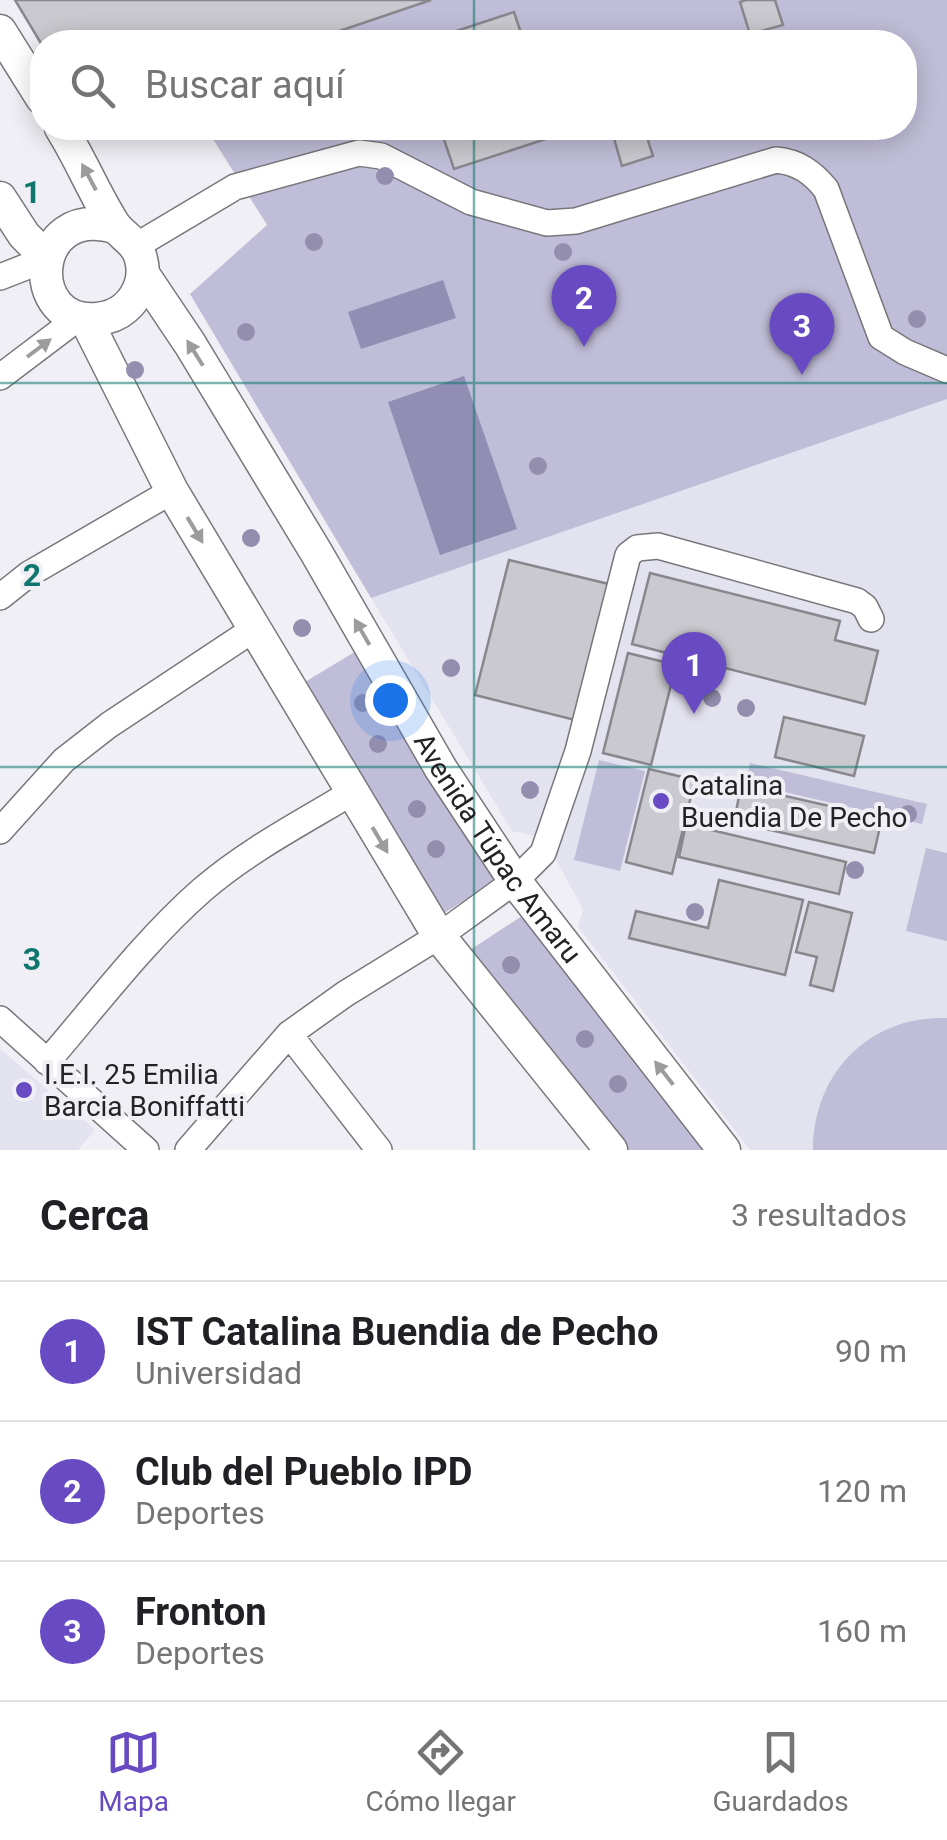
<!DOCTYPE html>
<html lang="es">
<meta charset="utf-8">
<style>
body{margin:0;font-family:Roboto,sans-serif;background:#f6f6f6;color:#202124}
.you{position:absolute;left:390px;top:700px;width:35px;height:35px;margin:-25px;border:8px solid #fff;border-radius:50%;background:#1a73e8;box-shadow:0 0 0 15px #1a73e833}
.badge{display:grid;place-items:center;width:65px;height:65px;border-radius:50%;background:#684ac2;color:#fff;font-size:32px;font-weight:700}
.pin{position:absolute;translate:-50% -82px;filter:drop-shadow(0 2px 5px #0008)}
.pin::after{content:'';position:absolute;top:52px;width:35px;height:30px;background:inherit;clip-path:polygon(0 0,100% 0,50% 100%)}
.list{margin:0;padding:0;list-style:none}
h2{display:flex;justify-content:space-between;align-items:center;height:130px;margin:0;padding:0 40px;font-size:42px}
h2 small{font-size:32px;font-weight:400;color:#757577}
.list li{display:grid;grid-template-columns:65px 1fr auto;gap:30px;align-items:center;box-sizing:border-box;height:140px;padding:0 40px;border-top:2px solid #e0e0e0}
.list b{display:block;font-size:38px;white-space:nowrap}
.list p{margin:0;font-size:32px;white-space:nowrap;color:#757577}
.list em{font-size:32px;font-style:normal;color:#757577}
.icon{flex:none;width:55px;height:55px;fill:none;stroke:currentColor;stroke-width:2;stroke-linecap:round;stroke-linejoin:round}
.map{position:relative;flex:none;width:947px;height:1150px;overflow:hidden}
.search{position:absolute;background:#fff;box-shadow:0 5px 25px #0003;left:30px;right:30px;top:30px;height:110px;display:flex;align-items:center;gap:25px;box-sizing:border-box;padding:0 35px;border-radius:40px;color:#757577;font-size:38px}
.sheet{height:550px;background:#fff}
nav{display:flex;justify-content:space-around;align-items:center;box-sizing:border-box;height:140px;border-top:2px solid #e0e0e0;background:#fff;font-size:28px;color:#757577}
nav a{display:grid;justify-items:center;gap:5px}
nav .on{color:#684ac2}
.map>svg:first-child{display:block}
.built{fill:#e3e2ef}
.green{fill:#c0bdd8}
.water{fill:#928eb3}
.building{fill:#c9c9cf;stroke:#88878d;stroke-width:2.5}
.lines{fill:none;stroke-linecap:round;stroke-linejoin:round}
.minor-casing{stroke:#77777c;stroke-width:28}
.major-casing{stroke:#77777c;stroke-width:35}
.minor{stroke:#fff;stroke-width:25}
.major{stroke:#fff;stroke-width:32}
.tree{fill:#938eae}
.oneway{fill:#9c9c9d}
.grid{fill:none;stroke:#0f766e;stroke-width:2.5;stroke-opacity:0.55}
.poi-dot{fill:#684ac2;stroke:#efeff5;stroke-width:4}
.labels{text-anchor:middle;stroke-width:8;stroke-linejoin:round;paint-order:stroke}
.poi-label{font-size:28px;fill:#232325;stroke:#efeff5;text-anchor:start}
.street-label{font-size:28px;fill:#232325;stroke:#efeff5}
.grid-label{font-size:32px;text-anchor:middle;font-weight:bold;fill:#0f766e;stroke:#efeff5;stroke-width:8;stroke-linejoin:round;paint-order:stroke}
</style>
<div class="map">
<svg width="947" height="1150" viewBox="0 0 947 1150">
<rect width="100%" height="100%" fill="#efeff5"/>
<path class="built" d="M947,399V1150H750L578,927L583,909L544,838L512,831L371,598Z
M0,1049L95,1130L78,1150H0Z"/>
<path class="green" d="M15,0H947V399L371,598L190,294L267,225L206,128H904V42H42Z
M358,650L497,881L444,913L305,682Z
M599,760L645,771L620,871L574,860Z
M750,763L927,804L922,824L746,783Z
M926,848L947,853V941L906,931Z
M522,916L709,1150H624L467,952Z
M947,1018V1150H813C813,1074 869,1015 947,1018Z"/>
<path class="water" d="M443,280L456,318L361,349L348,312Z
M464,376L517,529L440,555L388,402Z"/>
<path class="building" d="M15,0H431L307,42L42,45Z
M746,0H775L783,25L750,34L740,2Z
M514,12L524,42H423Z
M440,128H552L555,136L454,169Z
M637,128H644L653,156L622,166L613,135Z
M509,560L613,585L579,721L475,695Z
M650,573L840,621L835,640L878,651L865,704L632,644Z
M628,653L676,665L651,765L603,753Z
M784,717L864,736L854,776L775,757Z
M649,769L695,780L672,874L626,862Z
M741,786L882,818L874,853L734,822Z
M686,824L846,862L839,894L679,857Z
M719,880L803,900L785,975L629,938L636,911L708,928Z
M809,902L852,913L833,991L810,985L817,957L796,952Z"/>
<g class="lines">
<defs>
<path id="minor" d="M136,246L235,187L359,153L381,156L471,202L547,223L576,221L776,160C798,162 812,172 826,189L881,337L905,352L947,370
M0,277L46,259
M0,377L78,318
M0,597L29,574L172,491
M0,831L64,760L109,725L254,629
M0,1019L146,1150
M289,1034L379,1150
M47,1062C97,1004 145,940 202,890C247,851 301,823 351,793
M188,1150L289,1034L345,994L439,936L515,881L543,853L578,751L628,555L637,548L658,546L857,601L865,607L871,619"/>
<g id="major">
<path d="M0,31L42,98"/>
<path d="M61,128C80,158 94,193 113,223C121,236 137,241 141,259C146,277 139,296 125,308C117,315 108,318 97,319C24,326 29,203 115,227"/>
<path d="M0,198L24,235L47,258"/>
<path id="s1" d="M143,274L190,344L316,552L441,769L515,881L724,1150"/>
<path d="M86,320L172,491L439,936L611,1150"/>
</g>
</defs>
<use href="#minor" class="minor-casing"/>
<use href="#major" class="major-casing"/>
<use href="#minor" class="minor"/>
<use href="#major" class="major"/>
</g>
<g class="tree">
<circle cx="385" cy="176" r="9"/>
<circle cx="314" cy="242" r="9"/>
<circle cx="563" cy="252" r="9"/>
<circle cx="917" cy="319" r="9"/>
<circle cx="246" cy="332" r="9"/>
<circle cx="135" cy="370" r="9"/>
<circle cx="538" cy="466" r="9"/>
<circle cx="251" cy="538" r="9"/>
<circle cx="302" cy="628" r="9"/>
<circle cx="451" cy="668" r="9"/>
<circle cx="712" cy="698" r="9"/>
<circle cx="363" cy="703" r="9"/>
<circle cx="746" cy="708" r="9"/>
<circle cx="378" cy="744" r="9"/>
<circle cx="530" cy="790" r="9"/>
<circle cx="417" cy="809" r="9"/>
<circle cx="908" cy="814" r="9"/>
<circle cx="436" cy="849" r="9"/>
<circle cx="855" cy="870" r="9"/>
<circle cx="695" cy="912" r="9"/>
<circle cx="511" cy="965" r="9"/>
<circle cx="585" cy="1039" r="9"/>
<circle cx="618" cy="1084" r="9"/>
</g>
<defs><path id="oneway-solid" d="M-6-.8H1V-3.2L6.5 0L1 3.2V.8H-6Z" transform="scale(2.5)"/></defs>
<g class="oneway">
<use href="#oneway-solid" transform="translate(89 177) rotate(-118)"/>
<use href="#oneway-solid" transform="translate(39 348) rotate(-37)"/>
<use href="#oneway-solid" transform="translate(195 353) rotate(-122)"/>
<use href="#oneway-solid" transform="translate(195 530) rotate(59)"/>
<use href="#oneway-solid" transform="translate(362 632) rotate(-120)"/>
<use href="#oneway-solid" transform="translate(380 840) rotate(59)"/>
<use href="#oneway-solid" transform="translate(664 1073) rotate(-128)"/>
</g>
<path class="grid" d="M474,0V42M474,128V1150M0,383H947M0,767H947"/>
<g class="poi-dot">
<circle cx="661" cy="801" r="10"/>
<circle cx="24" cy="1090" r="10"/>
</g>
<g class="labels">
<g class="poi-label">
<text x="681" y="795">Catalina<tspan x="681" dy="32">Buendia De Pecho</tspan></text>
<text x="44" y="1084">I.E.I. 25 Emilia<tspan x="44" dy="32">Barcia Boniffatti</tspan></text>
</g>
<g class="street-label">
<text dy="10" stroke="none"><textPath href="#s1" startOffset="675">Avenida Túpac Amaru</textPath></text>
</g>
</g>
<g class="grid-label">
<text x="32" y="203">1</text>
<text x="32" y="586">2</text>
<text x="32" y="970">3</text>
</g>
</svg>
<div class="you"></div>
<div class="pin badge" style="left:694px;top:714px">1</div>
<div class="pin badge" style="left:584px;top:347px">2</div>
<div class="pin badge" style="left:802px;top:375px">3</div>
<div class="search"><svg class="icon" aria-label="search" viewBox="0 0 24 24"><circle cx="10" cy="10" r="6"/><path d="M15 15l6 6"/></svg>Buscar aquí</div>
</div>
<section class="sheet">
<h2>Cerca<small>3 resultados</small></h2>
<ul class="list">
<li><span class="badge">1</span><div><b>IST Catalina Buendia de Pecho</b><p>Universidad</p></div><em>90 m</em></li>
<li><span class="badge">2</span><div><b>Club del Pueblo IPD</b><p>Deportes</p></div><em>120 m</em></li>
<li><span class="badge">3</span><div><b>Fronton</b><p>Deportes</p></div><em>160 m</em></li>
</ul>
</section>
<nav>
<a class="on"><svg class="icon" aria-label="map" viewBox="0 0 24 24"><path d="M3 6l6-2 6 2 6-2v14l-6 2-6-2-6 2zM9 4v14M15 6v14"/></svg>Mapa</a>
<a><svg class="icon" aria-label="directions" viewBox="0 0 24 24"><path d="M12 3l9 9-9 9-9-9zM9 14v-3h6M13 9l2 2-2 2"/></svg>Cómo llegar</a>
<a><svg class="icon" aria-label="saved" viewBox="0 0 24 24"><path d="M7 4h10v16l-5-4-5 4z"/></svg>Guardados</a>
</nav>
